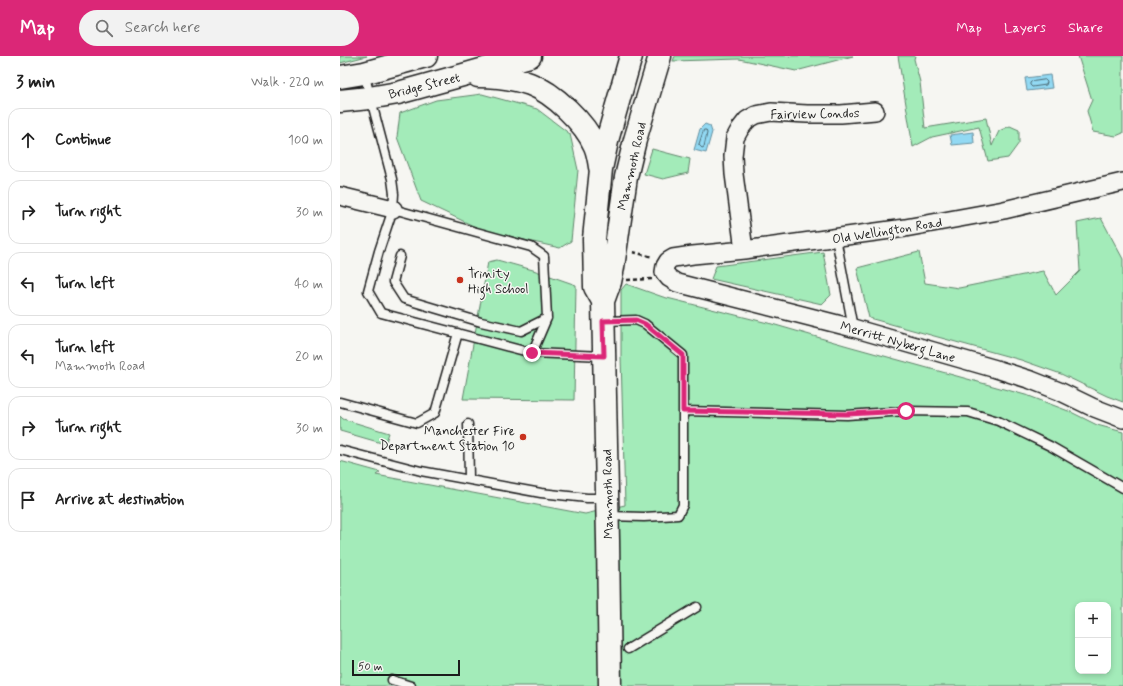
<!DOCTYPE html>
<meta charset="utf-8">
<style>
body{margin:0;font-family:Mynerve,sans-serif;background:#f2f2f2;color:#222}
.controls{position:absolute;right:12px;bottom:12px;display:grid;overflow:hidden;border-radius:8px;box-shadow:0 2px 6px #0003}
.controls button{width:36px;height:36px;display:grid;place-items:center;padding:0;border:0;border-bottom:1px solid #e0e0e0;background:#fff;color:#222;font:20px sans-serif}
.scale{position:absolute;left:12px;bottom:10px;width:108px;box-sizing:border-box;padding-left:4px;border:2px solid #1c1c1c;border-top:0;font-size:11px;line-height:14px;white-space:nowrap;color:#1c1c1c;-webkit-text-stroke:3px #f6f6f2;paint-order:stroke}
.stop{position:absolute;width:12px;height:12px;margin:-9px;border:3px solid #db2777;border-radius:50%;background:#fff}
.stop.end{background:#db2777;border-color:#fff;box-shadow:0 1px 4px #0008}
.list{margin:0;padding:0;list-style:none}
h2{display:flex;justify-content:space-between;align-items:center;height:52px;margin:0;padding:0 16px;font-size:17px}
h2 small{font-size:13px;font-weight:400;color:#767676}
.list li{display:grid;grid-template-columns:26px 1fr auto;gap:12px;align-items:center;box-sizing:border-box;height:64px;margin:0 8px 8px;padding:0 8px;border:1px solid #e0e0e0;border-radius:12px}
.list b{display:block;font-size:15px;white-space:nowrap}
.list p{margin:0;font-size:13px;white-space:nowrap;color:#767676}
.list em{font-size:13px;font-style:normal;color:#767676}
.icon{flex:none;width:22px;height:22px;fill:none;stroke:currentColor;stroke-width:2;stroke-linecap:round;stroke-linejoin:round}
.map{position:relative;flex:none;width:783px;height:630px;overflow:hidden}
header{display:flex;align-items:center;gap:24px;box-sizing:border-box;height:56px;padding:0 20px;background:#db2777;color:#fff}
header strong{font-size:19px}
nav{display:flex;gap:22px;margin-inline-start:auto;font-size:14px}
.search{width:280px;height:36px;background:#f2f2f2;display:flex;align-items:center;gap:10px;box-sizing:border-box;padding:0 14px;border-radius:22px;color:#767676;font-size:15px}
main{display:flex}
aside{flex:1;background:#fff}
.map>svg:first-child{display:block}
.green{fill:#a3ebb9;stroke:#60846a;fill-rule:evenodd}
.water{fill:#92d9f3;stroke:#638d9d}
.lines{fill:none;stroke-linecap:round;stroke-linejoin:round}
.shore{stroke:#4b6872;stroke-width:1}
.service-casing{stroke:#1c1c1c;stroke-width:11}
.minor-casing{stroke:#1c1c1c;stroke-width:20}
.secondary-casing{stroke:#1c1c1c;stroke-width:25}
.path{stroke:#1c1c1c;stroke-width:2.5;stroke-dasharray:4 3;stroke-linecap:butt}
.service{stroke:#f6f6f2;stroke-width:8}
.minor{stroke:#f6f6f2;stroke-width:17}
.secondary{stroke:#f6f6f2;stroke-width:22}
.route{stroke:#db2777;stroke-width:5}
.poi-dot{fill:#c8321e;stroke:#f6f6f2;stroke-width:1.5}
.labels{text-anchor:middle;stroke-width:3;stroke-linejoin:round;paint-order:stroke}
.street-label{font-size:13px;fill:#1c1c1c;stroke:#f6f6f2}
.poi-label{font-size:13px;fill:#1c1c1c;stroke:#f6f6f2;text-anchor:start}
</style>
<header>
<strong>Map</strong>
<div class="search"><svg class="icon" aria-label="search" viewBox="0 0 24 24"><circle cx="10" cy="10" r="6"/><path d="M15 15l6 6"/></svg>Search here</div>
<nav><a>Map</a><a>Layers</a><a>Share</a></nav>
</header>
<main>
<aside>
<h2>3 min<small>Walk · 220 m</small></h2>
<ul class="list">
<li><svg class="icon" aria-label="ahead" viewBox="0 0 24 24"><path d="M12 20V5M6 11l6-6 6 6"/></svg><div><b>Continue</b></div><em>100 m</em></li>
<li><svg class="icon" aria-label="right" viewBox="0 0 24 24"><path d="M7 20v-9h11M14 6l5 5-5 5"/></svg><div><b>Turn right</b></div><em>30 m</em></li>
<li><svg class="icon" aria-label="left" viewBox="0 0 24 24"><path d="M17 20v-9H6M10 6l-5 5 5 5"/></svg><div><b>Turn left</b></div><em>40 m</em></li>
<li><svg class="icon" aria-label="left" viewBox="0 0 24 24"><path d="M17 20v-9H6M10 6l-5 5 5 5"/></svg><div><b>Turn left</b><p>Mammoth Road</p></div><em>20 m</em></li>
<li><svg class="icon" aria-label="right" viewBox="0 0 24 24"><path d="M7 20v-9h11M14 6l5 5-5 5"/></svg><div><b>Turn right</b></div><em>30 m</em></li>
<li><svg class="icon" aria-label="arrive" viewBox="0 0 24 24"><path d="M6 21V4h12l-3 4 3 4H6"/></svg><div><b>Arrive at destination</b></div></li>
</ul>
</aside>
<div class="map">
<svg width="783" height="630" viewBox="0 0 783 630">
<rect width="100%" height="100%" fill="#f6f6f2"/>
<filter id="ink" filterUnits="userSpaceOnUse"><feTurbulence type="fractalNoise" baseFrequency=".025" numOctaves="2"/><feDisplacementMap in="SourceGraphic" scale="8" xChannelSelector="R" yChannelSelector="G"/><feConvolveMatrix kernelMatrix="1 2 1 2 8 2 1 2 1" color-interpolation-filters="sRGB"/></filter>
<g filter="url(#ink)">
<path class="green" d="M0,0H27L0,7Z
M335,0H513L456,15L399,3L333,5Z
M558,0H575L574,3L580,26L585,72L646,62L652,90L659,75L670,70L679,74V87L668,102L648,105L639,71L592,81L573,91Z
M738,0H783V77L776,80L753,76L747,55L752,44Z
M142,38L197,53L230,78L238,114L231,185L220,192L144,175L81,145L57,81L60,57L96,44Z
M312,93L350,103L348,117L323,123L304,118Z
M761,162L783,203V346L767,340L721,318L681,304L529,262L517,212L579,196L585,227L619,232L703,215L716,239L740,215L737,167Z
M483,196L491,239L482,248L371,223L376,210Z
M157,204L193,214L236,229L234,344L123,343L148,206Z
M286,228L323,241L432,268L508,290L689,340L731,356L757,369L783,376V630H0V405L40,416L36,419L245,458L285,449L281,300V234ZM738,549H768V615H738Z
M0,360L3,363L49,377L45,388L0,375Z"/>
<path class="water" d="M710,19L712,32L687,35L685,22Z
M365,68L370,70L372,76L366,97L354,94L360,73Z
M633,76L634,87L612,89L610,79Z"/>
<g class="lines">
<path class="shore" d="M705,24L707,26L706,29L692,31L690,29V27L691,26Z
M364,74H366L367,77L364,91L362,92L359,89Z"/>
<defs>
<path id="service" d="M24,17L52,123L54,138L53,153L39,195L28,235L41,257L192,297L264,300
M53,153L191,191L204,200L207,262L192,297
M496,182L513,272
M60,200L53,226L64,243L141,266L181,275L207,262
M265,265L296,264L305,268L343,299V449L338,459L304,461L268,460
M0,346L77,367L95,357L118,277
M343,355L507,359L566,355L628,356L658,365L710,390L783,432
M128,368L129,423
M0,394L81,415L201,437L247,442H266
M288,593L357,551
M52,624L71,630"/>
<path id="minor" d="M783,126L664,154L565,172L404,194L353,199L333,202L328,205L325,210L324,216L329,222L337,227L513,272L656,313L691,324L719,335L752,351L783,363
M0,140L53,153
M404,194L394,118L393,100L395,82L400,73L407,64L416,59L431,56L467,58H501L535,55"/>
<path id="secondary" d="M138,20C156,20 173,22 190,28C214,37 245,67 255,90C258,97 259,104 260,111
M0,21L24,17L86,0
M0,45L29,42L58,37L123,19L190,0
M263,245L255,231L254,183L261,113L268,81L291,0
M270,630L268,484L263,245L270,226L273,211L286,121L295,84L320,0"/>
</defs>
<use href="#service" class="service-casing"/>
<use href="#minor" class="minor-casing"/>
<use href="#secondary" class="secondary-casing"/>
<path class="path" d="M293,196L313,201
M287,224L312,223"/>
<use href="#service" class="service"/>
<use href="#minor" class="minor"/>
<use href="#secondary" class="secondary"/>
</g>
</g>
<g class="lines" filter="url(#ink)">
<path class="route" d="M192,297L264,300L263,265L296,264L305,268L343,299V355L507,358L566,355"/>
</g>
<g class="poi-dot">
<circle cx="120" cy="224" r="4"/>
<circle cx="183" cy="381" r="4"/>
</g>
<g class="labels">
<g class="street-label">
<text transform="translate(84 29) rotate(-14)" y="5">Bridge Street</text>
<text transform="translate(475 57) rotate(-1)" y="5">Fairview Condos</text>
<text transform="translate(291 110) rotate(-77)" y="5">Mammoth Road</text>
<text transform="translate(547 174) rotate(-9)" y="5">Old Wellington Road</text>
<text transform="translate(558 285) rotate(16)" y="5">Merritt Nyberg Lane</text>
<text transform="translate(267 438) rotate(-91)" y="5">Mammoth Road</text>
</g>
<g class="poi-label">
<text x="128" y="222">Trinity<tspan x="128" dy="15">High School</tspan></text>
<text x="175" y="379" text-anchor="end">Manchester Fire<tspan x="175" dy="15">Department Station 10</tspan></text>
</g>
</g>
</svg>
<div class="controls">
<button>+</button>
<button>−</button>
</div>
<div class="scale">50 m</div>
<div class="stop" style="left:566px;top:355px"></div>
<div class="stop end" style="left:192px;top:297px"></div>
</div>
</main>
